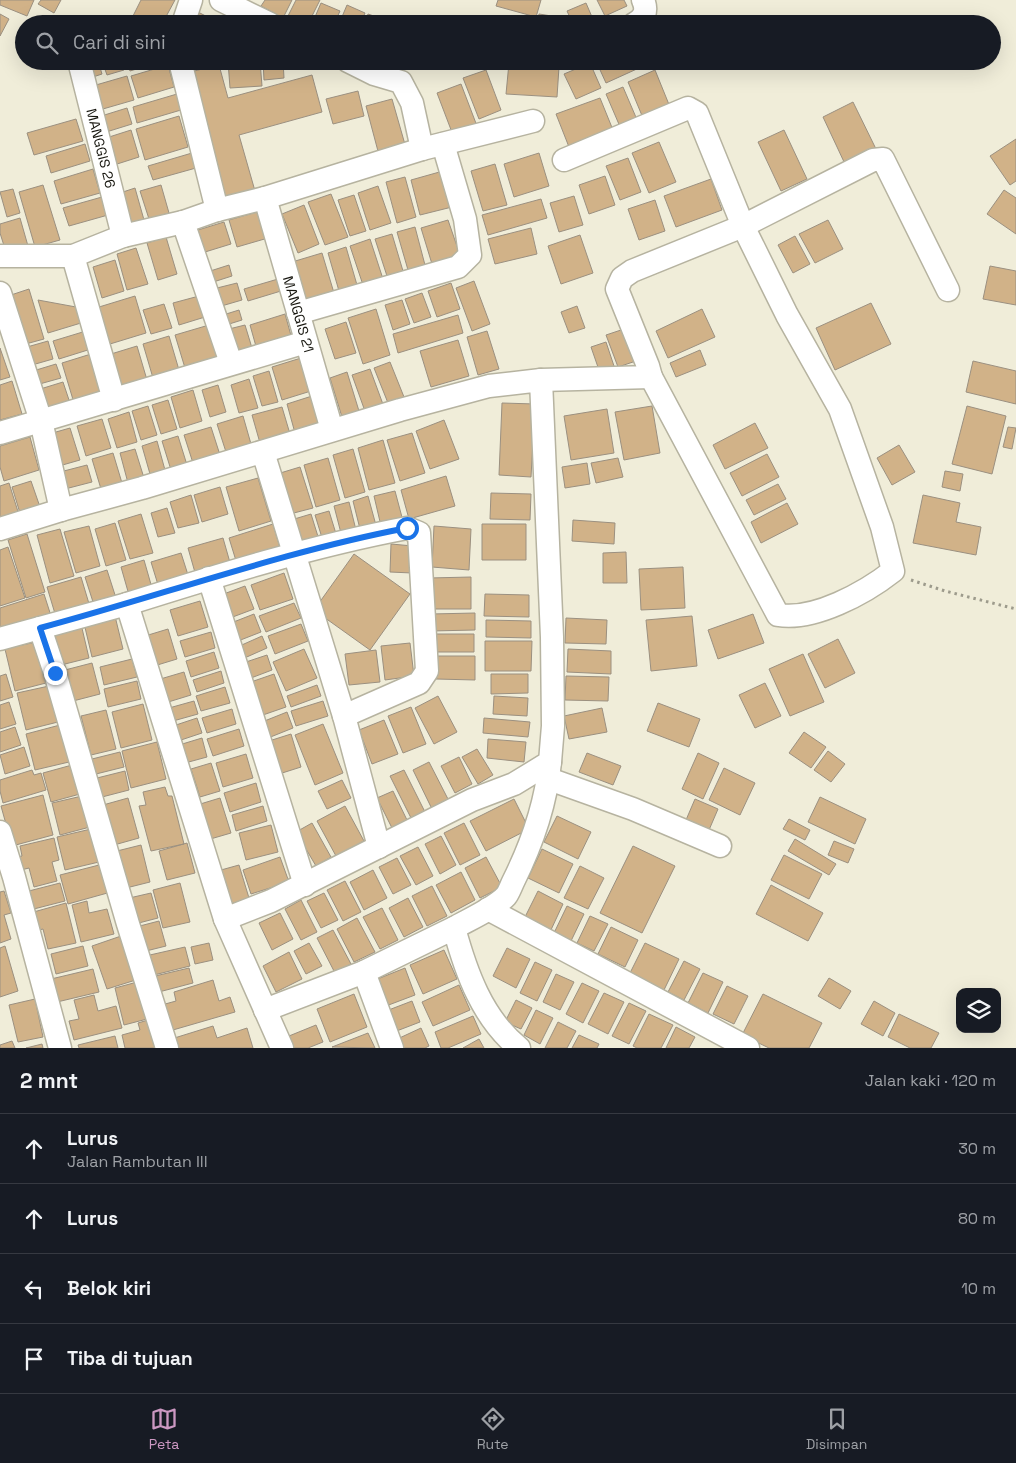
<!DOCTYPE html>
<html lang="id">
<meta charset="utf-8">
<style>
body{margin:0;font-family:"Space Grotesk",sans-serif;background:#242831;color:#f1f3f6}
.controls{position:absolute;right:15px;bottom:15px;display:grid;overflow:hidden;border-radius:10px;box-shadow:0 5px 20px #0002}
.controls button{width:45px;height:45px;display:grid;place-items:center;padding:0;border:0;border-bottom:1px solid #363941;background:#171b24;color:#f1f3f6;font:25px sans-serif}
.stop{position:absolute;width:15px;height:15px;margin:-11px;border:4px solid #1a73e8;border-radius:50%;background:#fff}
.stop.end{background:#1a73e8;border-color:#fff;box-shadow:0 1px 5px #0008}
.list{margin:0;padding:0;list-style:none}
h2{display:flex;justify-content:space-between;align-items:center;height:65px;margin:0;padding:0 20px;font-size:21px}
h2 small{font-size:16px;font-weight:400;color:#9ea1a6}
.list li{display:grid;grid-template-columns:32px 1fr auto;gap:15px;align-items:center;box-sizing:border-box;height:70px;padding:0 20px;border-top:1px solid #363941}
.list b{display:block;font-size:19px;white-space:nowrap}
.list p{margin:0;font-size:16px;white-space:nowrap;color:#9ea1a6}
.list em{font-size:16px;font-style:normal;color:#9ea1a6}
.icon{flex:none;width:28px;height:28px;fill:none;stroke:currentColor;stroke-width:2;stroke-linecap:round;stroke-linejoin:round}
.map{position:relative;flex:none;width:1016px;height:1048px;overflow:hidden}
.search{position:absolute;background:#171b24;box-shadow:0 5px 20px #0002;left:15px;right:15px;top:15px;height:55px;display:flex;align-items:center;gap:12px;box-sizing:border-box;padding:0 18px;border-radius:28px;color:#9ea1a6;font-size:19px}
.sheet{height:345px;background:#171b24}
nav{display:flex;justify-content:space-around;align-items:center;box-sizing:border-box;height:70px;border-top:1px solid #363941;background:#171b24;font-size:14px;color:#9ea1a6}
nav a{display:grid;justify-items:center;gap:2px}
nav .on{color:#cc98c2}
.map>svg:first-child{display:block}
.building{fill:#d1b288;stroke:#9b9080}
.lines{fill:none;stroke-linecap:round;stroke-linejoin:round}
.minor-casing{stroke:#b6b3a0;stroke-width:25}
.path{stroke:#9d9b8c;stroke-width:3;stroke-dasharray:2.5 4;stroke-linecap:butt}
.minor{stroke:#fff;stroke-width:22}
.route{stroke:#1a73e8;stroke-width:6}
.labels{text-anchor:middle;stroke-width:5;stroke-linejoin:round;paint-order:stroke}
.street-label{font-size:14px;fill:#17160f;stroke:#f0edd9}
</style>
<div class="map">
<svg width="1016" height="1048" viewBox="0 0 1016 1048">
<rect width="100%" height="100%" fill="#f0edd9"/>
<path class="building" d="M0,0H34L27,16L0,5Z
M41,0H61L54,13L38,4Z
M141,0H175L162,24H143L132,18Z
M265,0H292L283,18L261,6Z
M296,0H320L308,24H293L286,20Z
M498,0H541L536,17L496,6Z
M597,0H624L627,6L605,16Z
M321,3L340,11L334,24H312Z
M586,3L595,24H573L567,11Z
M347,5L365,13L360,24H339Z
M198,12L221,24H192Z
M0,14L9,19L0,36Z
M368,14L388,21L387,24H364Z
M539,14L564,18L563,24H537Z
M84,61H98L102,74L90,78Z
M102,61H122L124,70L107,75Z
M126,61H163L130,71Z
M228,61H260L262,86L230,88Z
M263,61H283L284,78L264,80Z
M596,61H649L650,63L606,83Z
M509,63L559,67L557,97L506,94Z
M590,63L601,88L576,99L564,74Z
M168,65L174,87L138,98L131,76Z
M219,65L228,98L312,75L322,112L239,135L255,191L225,199L190,72Z
M486,70L501,110L479,119L463,78Z
M655,70L670,107L643,118L628,82Z
M127,76L134,100L96,111L89,87Z
M461,84L477,126L453,135L437,93Z
M623,87L638,122L621,129L606,94Z
M358,91L364,116L333,124L326,99Z
M177,94L181,110L137,123L133,107Z
M600,98L613,130L569,147L556,114Z
M392,99L406,148L379,155L366,106Z
M853,102L876,149L845,164L823,117Z
M127,108L132,124L103,133L98,117Z
M179,116L188,147L145,160L136,129Z
M76,119L83,141L34,155L27,133Z
M131,130L139,157L114,165L106,138Z
M784,130L807,179L781,191L758,142Z
M1016,139V181L1010,185L990,156Z
M659,142L676,182L649,193L632,153Z
M85,144L90,161L51,173L46,156Z
M192,153L196,168L153,180L148,166Z
M539,153L549,186L514,197L504,164Z
M628,158L641,192L620,200L606,166Z
M495,164L507,205L483,211L471,171Z
M93,169L100,193L61,204L54,181Z
M443,171L452,207L420,215L411,180Z
M605,176L615,205L589,214L579,185Z
M405,177L416,217L397,223L386,182Z
M711,179L722,210L676,227L664,196Z
M43,185L60,240L35,247L19,192Z
M161,185L169,213L149,219L140,191Z
M378,186L391,223L370,230L358,193Z
M135,188L144,220L130,225L120,193Z
M13,189L20,213L7,217L0,192Z
M1004,190L1016,198V234L987,214Z
M331,194L348,237L325,245L308,202Z
M354,195L366,231L350,236L338,200Z
M574,196L583,225L559,232L550,203Z
M102,197L108,215L69,226L63,208Z
M541,199L547,218L488,235L482,215Z
M655,200L665,231L639,240L628,209Z
M304,205L319,244L298,253L282,214Z
M260,211L268,238L237,247L229,220Z
M20,218L28,246L6,252L0,233V224Z
M448,220L460,255L432,264L421,228Z
M828,220L843,249L815,263L799,234Z
M224,222L231,244L205,252L198,230Z
M415,227L425,265L408,270L397,232Z
M531,228L537,254L495,264L488,239Z
M392,234L403,271L387,276L375,239Z
M580,235L593,273L561,284L548,246Z
M795,236L810,264L793,273L778,245Z
M166,237L177,274L158,280L147,243Z
M370,239L383,279L363,285L350,246Z
M346,247L357,285L339,291L328,253Z
M136,248L148,284L127,290L117,254Z
M322,253L334,293L304,302L292,262Z
M115,260L124,291L102,298L93,267Z
M229,265L232,276L207,284L204,273Z
M990,266L1016,271V305L983,299Z
M278,279L281,291L248,301L244,289Z
M474,281L490,324L472,331L456,288Z
M237,283L242,300L218,307L213,289Z
M451,283L460,309L437,317L428,291Z
M29,289L44,339L22,345L8,296Z
M422,293L431,317L414,323L405,299Z
M135,296L146,333L110,344L99,307Z
M199,296L205,317L179,325L173,303Z
M38,300L76,307L81,323L48,333Z
M402,300L410,324L393,330L385,305Z
M871,303L891,344L835,370L816,328Z
M164,304L172,328L151,334L143,310Z
M577,306L585,328L569,333L561,312Z
M376,309L390,355L363,364L348,318Z
M702,309L715,337L668,358L656,331Z
M239,310L242,320L226,325L223,315Z
M285,314L292,339L257,350L250,325Z
M458,315L463,333L398,353L393,334Z
M346,322L356,353L335,359L325,329Z
M209,325L218,358L185,368L175,335Z
M245,325L252,348L236,353L229,329Z
M624,329L636,361L618,367L606,335Z
M86,331L91,349L59,359L53,341Z
M487,331L499,369L478,375L467,337Z
M169,336L179,370L153,378L143,344Z
M458,340L469,376L431,387L420,351Z
M48,341L53,359L32,365L27,347Z
M606,342L615,369L600,373L591,347Z
M137,346L147,380L121,388L111,354Z
M0,348L10,377L0,380Z
M700,350L706,365L676,377L670,363Z
M91,354L103,394L74,403L62,363Z
M301,358L311,391L282,400L272,367Z
M973,361L1016,371V404L966,392Z
M390,362L404,397L388,403L374,368Z
M56,364L61,378L36,385L33,371Z
M370,369L384,407L366,414L352,375Z
M269,371L278,402L262,406L253,376Z
M347,372L359,411L342,417L330,378Z
M249,379L258,408L239,413L231,385Z
M12,381L22,414L0,420V385Z
M63,382L70,403L43,411L37,390Z
M218,385L226,412L210,417L202,390Z
M193,390L202,421L180,428L171,397Z
M312,396L320,425L295,433L287,404Z
M168,400L177,429L161,434L152,405Z
M502,403L535,404L531,477L499,475Z
M148,406L157,435L141,440L132,411Z
M652,406L660,453L624,460L615,412Z
M967,406L1006,416L992,474L952,464Z
M282,407L290,434L260,443L252,415Z
M607,409L614,453L571,460L564,416Z
M129,412L137,442L117,448L108,419Z
M243,416L251,444L226,452L217,424Z
M102,419L111,448L86,456L77,426Z
M444,420L459,459L430,469L416,431Z
M755,423L768,448L725,469L713,445Z
M211,427L220,455L193,463L184,435Z
M1008,427L1016,428L1012,449L1003,447Z
M70,428L80,460L59,466L49,434Z
M412,433L425,473L400,481L387,440Z
M178,436L187,465L171,470L162,441Z
M30,437L39,470L4,481L0,467V446Z
M383,440L395,483L369,490L358,448Z
M157,441L165,470L150,474L142,446Z
M899,445L915,472L892,485L877,458Z
M135,449L144,478L128,483L120,453Z
M353,449L365,492L345,498L333,455Z
M113,453L122,483L101,489L92,459Z
M767,454L779,477L742,496L730,473Z
M328,458L340,500L316,507L304,465Z
M618,458L623,477L596,483L591,463Z
M587,463L590,484L565,488L562,467Z
M87,465L92,482L65,489L60,472Z
M300,467L313,508L290,514L277,474Z
M945,471L963,474L960,491L942,487Z
M446,476L455,506L409,519L401,490Z
M258,478L271,521L239,531L226,487Z
M31,481L40,507L20,513L12,487Z
M9,483L20,518L0,524V486Z
M778,484L786,499L754,515L746,500Z
M220,487L228,514L202,522L194,495Z
M395,491L403,521L381,526L374,496Z
M491,493L531,494L530,520L490,519Z
M191,495L199,523L178,528L170,502Z
M923,495L960,503L956,522L981,527L976,555L913,543Z
M368,496L377,529L361,533L353,501Z
M349,502L357,534L342,537L334,506Z
M787,503L798,524L761,543L751,522Z
M167,508L175,533L158,537L151,513Z
M329,511L337,537L323,541L315,515Z
M141,514L153,553L130,559L118,521Z
M311,514L320,543L300,549L291,520Z
M573,520L615,523L614,544L572,541Z
M115,523L126,560L106,566L95,529Z
M273,524L281,551L237,564L229,538Z
M482,524H526V560H482Z
M89,526L100,566L76,573L64,532Z
M434,526L471,529L469,570L432,567Z
M60,529L74,576L50,583L37,535Z
M27,534L45,592L26,598L8,540Z
M223,538L231,566L196,576L188,548Z
M391,544L413,546L412,573L390,572Z
M8,547L25,598L0,606V550Z
M626,552L627,583H603V553Z
M181,553L189,578L159,588L151,562Z
M354,554L410,594L370,650L314,610Z
M144,560L152,588L129,595L121,567Z
M683,567L685,608L641,610L639,569Z
M107,570L116,598L94,605L85,577Z
M284,573L293,599L260,610L251,585Z
M81,577L90,607L56,617L47,587Z
M471,577V609H430L429,578Z
M245,586L254,609L230,618L221,595Z
M44,594L52,619L0,635V608Z
M485,594L529,595V617L484,616Z
M200,601L208,627L178,636L170,610Z
M294,603L301,618L266,632L259,616Z
M114,612L123,649L92,657L83,619Z
M475,613V630L431,631V614Z
M254,614L261,632L238,641L231,623Z
M753,614L764,643L718,659L708,630Z
M692,616L697,666L651,671L646,620Z
M566,618L607,620L606,644L565,643Z
M486,620L531,621V638L486,637Z
M81,624L89,658L61,665L52,631Z
M301,624L308,641L275,654L268,636Z
M168,629L177,659L154,666L145,636Z
M211,632L215,648L185,657L180,641Z
M436,634H474V652H436Z
M262,636L267,648L240,660L235,648Z
M838,639L855,673L825,688L808,654Z
M21,641L22,645L36,642L46,683L15,691L4,645Z
M485,641H532L531,671H485Z
M410,643L414,676L385,680L381,646Z
M304,649L317,678L286,691L273,662Z
M568,649L611,651V674L567,672Z
M376,650L380,682L349,685L345,654Z
M214,652L219,668L191,677L186,661Z
M803,654L824,702L790,716L769,669Z
M267,655L272,670L251,678L246,662Z
M436,656H475V680L436,679Z
M132,659L137,677L104,685L100,667Z
M92,663L100,694L73,701L65,670Z
M221,671L224,683L197,692L193,680Z
M184,672L191,695L165,703L157,680Z
M6,674L13,697L0,701V676Z
M274,674L286,707L260,716L248,683Z
M491,674H528V693L491,694Z
M566,676L609,677L608,701L565,700Z
M137,681L141,699L108,707L104,689Z
M765,683L781,716L755,728L739,695Z
M317,685L321,696L291,707L287,696Z
M49,686L58,722L26,730L17,693Z
M225,687L230,703L201,711L196,696Z
M438,696L457,732L434,744L415,708Z
M494,696L528,698L527,716L493,714Z
M194,701L198,714L173,721L169,708Z
M323,701L328,716L296,726L291,711Z
M9,702L16,724L0,729V705Z
M658,703L700,719L689,747L647,731Z
M143,704L152,740L121,748L112,712Z
M411,707L426,744L403,753L388,716Z
M602,708L607,732L569,739L564,716Z
M232,709L236,724L207,733L202,718Z
M106,710L116,749L91,755L81,716Z
M287,712L293,728L268,738L262,722Z
M197,718L202,733L178,741L173,726Z
M484,718L530,722L528,737L483,733Z
M384,720L398,754L372,764L359,730Z
M323,724L343,773L315,785L295,735Z
M60,725L69,762L35,770L26,734Z
M15,727L21,745L0,752V732Z
M239,729L244,746L213,756L207,739Z
M804,732L826,747L811,768L789,753Z
M291,734L301,767L279,774L269,741Z
M202,738L207,757L185,763L179,745Z
M488,739L526,742L524,762L487,758Z
M157,742L166,779L131,788L122,751Z
M24,747L30,766L5,774L0,755Z
M477,749L493,775L478,784L462,757Z
M828,751L845,764L831,782L814,770Z
M120,752L124,767L96,774L92,759Z
M587,753L621,766L613,785L579,772Z
M698,753L719,763L703,799L682,789Z
M246,754L253,778L223,787L216,763Z
M459,757L472,784L455,793L441,766Z
M429,762L449,801L432,809L413,770Z
M211,763L220,791L200,797L191,769Z
M72,765L80,794L51,802L43,773Z
M724,768L755,783L740,815L709,800Z
M32,770L34,775L41,773L46,790L3,803L0,791V780Z
M404,770L425,812L411,818L390,776Z
M125,771L129,790L102,797L97,778Z
M342,780L351,798L327,809L318,791Z
M256,783L261,802L230,812L224,793Z
M165,787L168,796H172L184,844L151,851L139,806L146,805L143,792Z
M393,791L407,820L392,828L377,798Z
M43,795L53,835L12,846L1,806Z
M82,796L90,827L60,835L52,803Z
M820,797L866,819L855,844L808,822Z
M128,798L139,838L114,845L103,805Z
M220,798L231,833L207,840L197,805Z
M514,799L529,829L486,851L470,821Z
M695,799L718,809L709,830L686,820Z
M263,806L267,821L236,831L232,815Z
M345,806L364,841L336,856L317,821Z
M557,816L591,832L578,859L544,842Z
M789,819L810,830L805,840L783,829Z
M312,823L331,857L316,866L296,832Z
M464,823L480,855L460,865L444,833Z
M271,825L278,852L246,860L239,833Z
M91,829L99,862L65,870L57,837Z
M441,836L456,865L440,874L425,844Z
M54,838L59,860L52,862L57,881L34,887L29,868L17,871L14,858L22,856L20,846Z
M795,839L836,864L829,875L788,851Z
M834,841L854,849L848,863L828,855Z
M187,843L195,873L167,880L159,851Z
M141,845L150,882L122,889L113,852Z
M633,846L675,866L642,933L600,913Z
M418,847L433,876L416,885L400,856Z
M542,849L573,864L559,893L528,878Z
M784,855L822,874L809,899L771,880Z
M280,857L289,882L251,894L243,870Z
M486,857L502,887L480,898L465,868Z
M397,858L411,885L393,894L379,867Z
M103,864L111,892L68,904L60,875Z
M239,865L249,898L231,904L221,870Z
M580,866L604,878L588,909L564,898Z
M373,870L387,898L364,910L350,882Z
M461,872L475,900L451,913L436,885Z
M345,881L361,912L343,921L327,890Z
M60,883L65,901L26,911L21,893Z
M180,883L190,922L163,928L153,890Z
M771,885L823,913L808,941L756,914Z
M432,886L447,916L427,926L412,896Z
M4,891L11,913L4,915L11,939L0,943V892Z
M538,891L563,904L550,932L524,919Z
M151,893L158,918L131,925L125,899Z
M324,893L338,920L321,928L307,901Z
M408,898L423,927L404,937L389,908Z
M301,900L317,932L301,940L285,909Z
M87,901L89,913L107,909L114,934L81,942L72,905Z
M66,903L76,943L48,949L43,929L35,931L30,913Z
M567,906L584,914L571,941L554,933Z
M382,908L398,940L380,949L363,917Z
M280,913L293,939L272,950L259,923Z
M590,916L608,924L594,951L577,943Z
M357,918L375,952L354,962L337,929Z
M159,921L166,946L138,953L132,928Z
M611,927L638,940L625,967L598,954Z
M333,930L351,964L335,973L317,938Z
M124,935L139,979L107,989L92,946Z
M209,943L213,960L195,964L191,947Z
M309,943L322,966L306,974L294,951Z
M645,943L679,959L664,990L630,973Z
M5,946L18,991L0,997V948Z
M83,946L88,966L56,974L51,954Z
M185,947L190,966L146,977L141,957Z
M507,948L530,959L516,988L493,976Z
M444,950L457,979L423,994L410,965Z
M289,952L302,979L276,992L263,966Z
M684,961L700,969L684,1000L668,992Z
M535,962L552,970L537,1001L520,993Z
M189,968L193,983L155,993L151,977Z
M405,968L415,995L386,1006L375,980Z
M93,969L99,992L57,1002L51,979Z
M703,973L723,982L708,1013L688,1003Z
M556,974L574,982L560,1010L543,1002Z
M829,978L851,991L840,1009L818,996Z
M213,980L219,1001L230,997L235,1012L166,1032L158,1006L176,1001L174,992Z
M141,981L151,1018L124,1025L115,988Z
M582,983L599,991L583,1023L566,1014Z
M459,985L470,1010L433,1026L422,1002Z
M727,986L748,996L734,1024L713,1014Z
M604,993L624,1002L608,1034L588,1024Z
M354,994L367,1027L330,1042L317,1009Z
M763,994L822,1023L809,1048H769L742,1035Z
M94,995L98,1011L116,1006L122,1028L74,1040L69,1021L79,1019L74,1000Z
M35,999L43,1037L18,1042L9,1005Z
M516,1000L532,1008L521,1029L505,1022Z
M412,1001L420,1022L394,1032L386,1011Z
M874,1001L895,1013L883,1036L861,1024Z
M629,1003L646,1011L629,1044L612,1036Z
M536,1010L553,1018L540,1044L524,1035Z
M649,1014L673,1025L661,1048H637L633,1046Z
M899,1014L939,1033L931,1048H910L888,1037Z
M473,1016L481,1034L448,1048H441L435,1032Z
M148,1020L161,1048H125L122,1035L140,1030L138,1023Z
M558,1022L576,1031L567,1048H545Z
M316,1025L323,1042L308,1048H294L289,1036Z
M213,1026L217,1038L247,1028L253,1048H171L168,1040Z
M676,1027L695,1037L689,1048H666Z
M421,1028L429,1046L425,1048H397L393,1041Z
M368,1033L375,1048L332,1047Z
M579,1035L599,1044L597,1048H572Z
M115,1036L118,1048H79L78,1045Z
M479,1039L484,1048H463Z
M12,1041L15,1048H0V1045Z
M42,1044L43,1048H26Z"/>
<g class="lines">
<defs>
<g id="minor">
<path d="M221,0L270,24"/>
<path d="M183,24L191,0"/>
<path d="M634,24C644,19 648,11 643,0"/>
<path id="s1" d="M79,61L123,236"/>
<path d="M180,61L217,210"/>
<path d="M348,61L374,74L401,82L412,103L422,149"/>
<path d="M564,160L688,108L697,113L743,226L787,315L840,409L882,527L893,571C865,593 814,621 778,615L651,377"/>
<path id="s2" d="M265,198L332,430"/>
<path d="M183,222L231,363"/>
<path d="M0,256H73L123,236L183,222L217,210L265,198L422,149L533,121"/>
<path d="M73,256L114,400"/>
<path d="M0,293L41,421L61,510"/>
<path d="M298,313L458,267L470,255L465,219L443,144"/>
<path d="M541,380L651,377L648,366L617,289L622,278L632,271L743,226L873,160L883,159L948,290"/>
<path d="M0,433L306,342"/>
<path d="M263,452L344,716L379,847"/>
<path d="M0,529L61,510L142,488L400,410L489,386L541,380L552,637L553,726L550,762L514,784L472,800L271,901L225,919"/>
<path d="M209,578L305,885"/>
<path d="M127,604C219,575 312,546 407,528L419,533L427,671L419,683L344,716"/>
<path d="M40,628L55,673L128,924L167,1048"/>
<path d="M0,639L127,604L225,919L282,1048"/>
<path d="M549,779L633,809L720,846"/>
<path d="M0,832L14,877L60,1048"/>
<path d="M488,909L748,1048"/>
<path d="M364,972L392,1048"/>
<path d="M265,1010L364,972L454,928"/>
<path d="M519,1048C482,1018 466,972 454,928C468,920 495,908 506,896C509,892 511,886 513,882C531,846 546,803 550,762"/>
</g>
</defs>
<use href="#minor" class="minor-casing"/>
<path class="path" d="M911,580L945,591L1016,609"/>
<use href="#minor" class="minor"/>
</g>
<g class="lines">
<path class="route" d="M55,673L40,628C163,595 282,552 407,528"/>
</g>
<g class="labels">
<g class="street-label">
<text dy="5" stroke="none"><textPath href="#s1" startOffset="90">MANGGIS 26</textPath></text>
<text dy="5" stroke="none"><textPath href="#s2" startOffset="121">MANGGIS 21</textPath></text>
</g>
</g>
</svg>
<div class="controls">
<button><svg class="icon" aria-label="layers" viewBox="0 0 24 24"><path d="M12 4l9 5-9 5-9-5zM3 14l9 5 9-5"/></svg></button>
</div>
<div class="stop" style="left:407px;top:528px"></div>
<div class="stop end" style="left:55px;top:673px"></div>
<div class="search"><svg class="icon" aria-label="search" viewBox="0 0 24 24"><circle cx="10" cy="10" r="6"/><path d="M15 15l6 6"/></svg>Cari di sini</div>
</div>
<section class="sheet">
<h2>2 mnt<small>Jalan kaki · 120 m</small></h2>
<ul class="list">
<li><svg class="icon" aria-label="ahead" viewBox="0 0 24 24"><path d="M12 20V5M6 11l6-6 6 6"/></svg><div><b>Lurus</b><p>Jalan Rambutan Ill</p></div><em>30 m</em></li>
<li><svg class="icon" aria-label="ahead" viewBox="0 0 24 24"><path d="M12 20V5M6 11l6-6 6 6"/></svg><div><b>Lurus</b></div><em>80 m</em></li>
<li><svg class="icon" aria-label="left" viewBox="0 0 24 24"><path d="M17 20v-9H6M10 6l-5 5 5 5"/></svg><div><b>Belok kiri</b></div><em>10 m</em></li>
<li><svg class="icon" aria-label="arrive" viewBox="0 0 24 24"><path d="M6 21V4h12l-3 4 3 4H6"/></svg><div><b>Tiba di tujuan</b></div></li>
</ul>
</section>
<nav>
<a class="on"><svg class="icon" aria-label="map" viewBox="0 0 24 24"><path d="M3 6l6-2 6 2 6-2v14l-6 2-6-2-6 2zM9 4v14M15 6v14"/></svg>Peta</a>
<a><svg class="icon" aria-label="directions" viewBox="0 0 24 24"><path d="M12 3l9 9-9 9-9-9zM9 14v-3h6M13 9l2 2-2 2"/></svg>Rute</a>
<a><svg class="icon" aria-label="saved" viewBox="0 0 24 24"><path d="M7 4h10v16l-5-4-5 4z"/></svg>Disimpan</a>
</nav>
